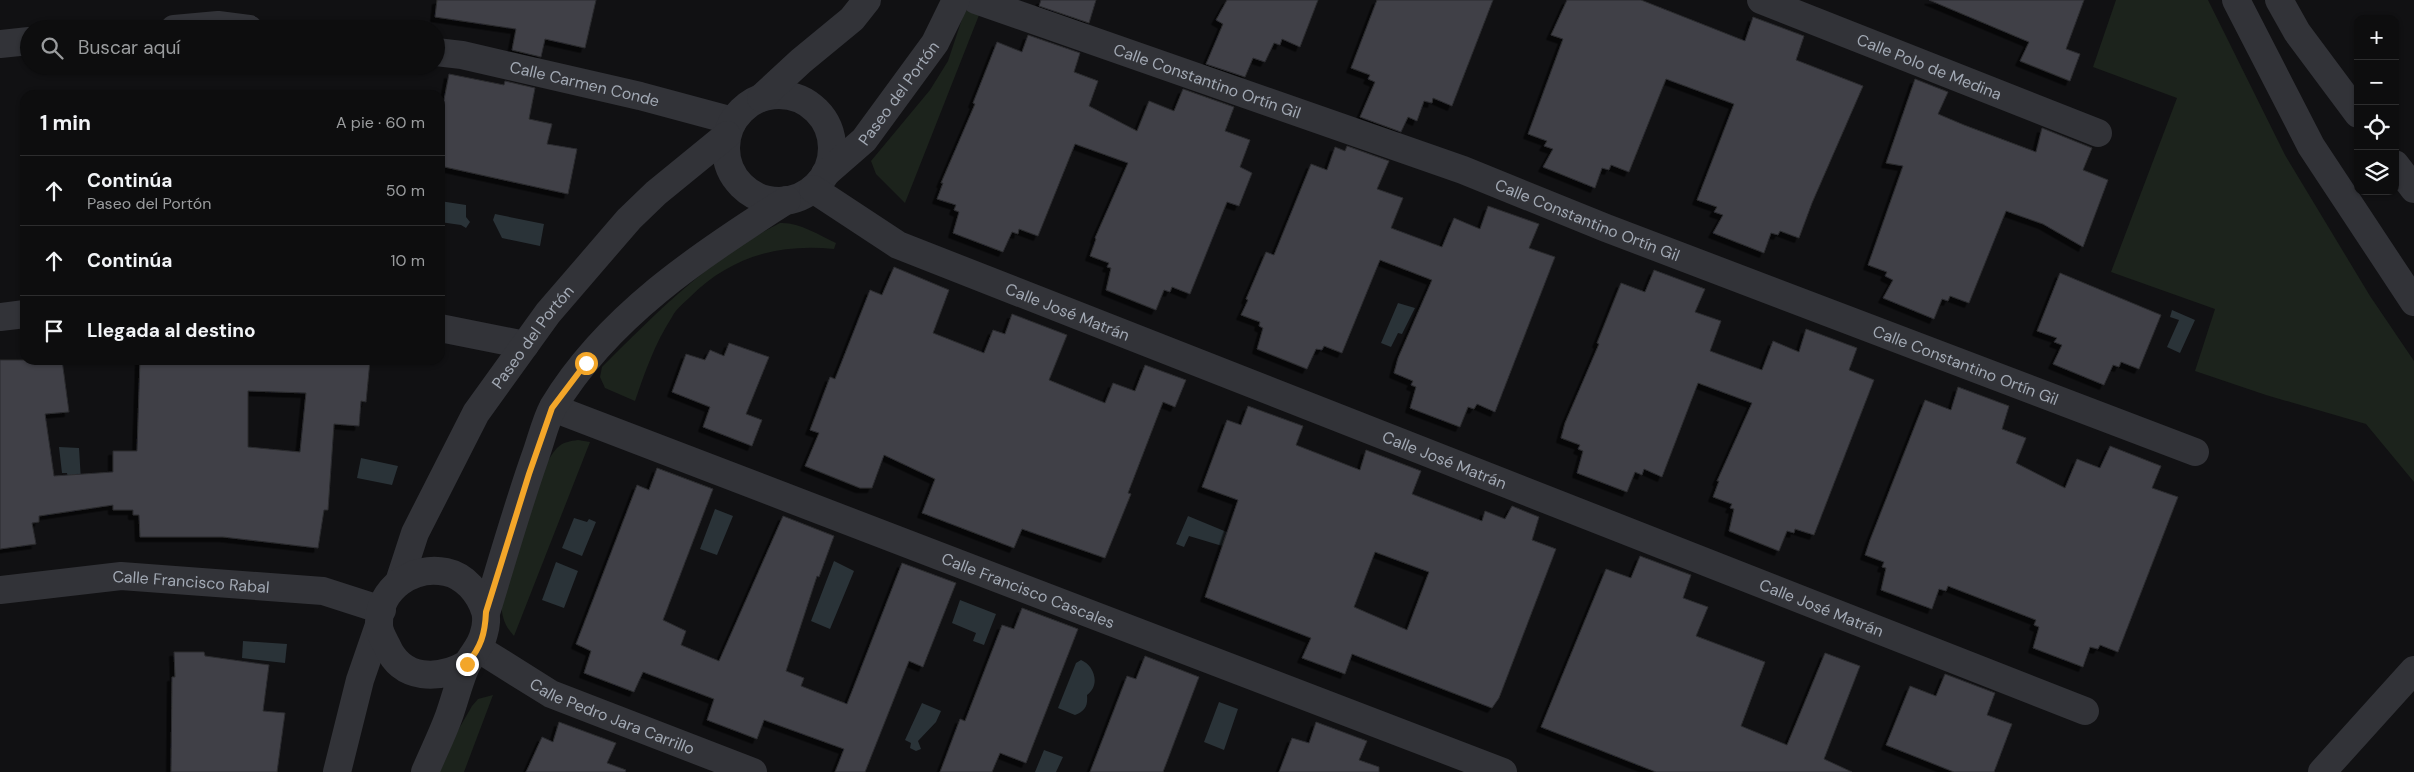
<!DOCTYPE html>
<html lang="es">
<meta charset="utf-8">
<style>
body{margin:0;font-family:"DM Sans",sans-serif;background:#1b1b1c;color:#f1f3f6}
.controls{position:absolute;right:15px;top:15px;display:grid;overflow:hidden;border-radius:10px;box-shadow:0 1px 4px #0004}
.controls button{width:45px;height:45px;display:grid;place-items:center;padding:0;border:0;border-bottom:1px solid #2d2d2e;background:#0d0d0e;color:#f1f3f6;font:25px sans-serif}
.stop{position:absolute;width:15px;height:15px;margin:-11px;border:4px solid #f3a629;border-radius:50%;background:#fff}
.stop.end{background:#f3a629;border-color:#fff;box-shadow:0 1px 5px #0008}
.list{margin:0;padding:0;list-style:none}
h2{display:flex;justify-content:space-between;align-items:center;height:65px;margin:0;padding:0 20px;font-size:21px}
h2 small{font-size:16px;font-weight:400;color:#9a9c9e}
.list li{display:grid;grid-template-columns:32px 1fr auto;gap:15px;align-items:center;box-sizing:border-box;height:70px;padding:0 20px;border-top:1px solid #2d2d2e}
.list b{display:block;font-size:19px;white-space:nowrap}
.list p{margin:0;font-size:16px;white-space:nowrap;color:#9a9c9e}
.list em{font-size:16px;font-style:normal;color:#9a9c9e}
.icon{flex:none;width:28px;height:28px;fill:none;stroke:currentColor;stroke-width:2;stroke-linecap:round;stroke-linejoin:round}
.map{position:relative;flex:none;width:2414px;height:772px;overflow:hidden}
.search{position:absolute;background:#0d0d0e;box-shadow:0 1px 4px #0004;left:20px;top:20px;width:425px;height:55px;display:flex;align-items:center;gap:12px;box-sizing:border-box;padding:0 18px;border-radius:28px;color:#9a9c9e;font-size:19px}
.panel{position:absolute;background:#0d0d0e;box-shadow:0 1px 4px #0004;left:20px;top:90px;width:425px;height:275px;border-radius:15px}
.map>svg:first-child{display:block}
.green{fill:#1c231c}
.water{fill:#2a3338}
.building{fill:#404146;stroke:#2b2b2f;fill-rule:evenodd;filter:url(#shadow)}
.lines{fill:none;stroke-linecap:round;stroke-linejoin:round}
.minor{stroke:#323338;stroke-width:28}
.route{stroke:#f3a629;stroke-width:6}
.labels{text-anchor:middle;stroke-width:4;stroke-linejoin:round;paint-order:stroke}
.street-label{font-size:16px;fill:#a2a9b4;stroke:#0c0c0e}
</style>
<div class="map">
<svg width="2414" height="772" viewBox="0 0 2414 772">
<defs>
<filter id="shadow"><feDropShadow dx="-4.5" dy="4.5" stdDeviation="0" flood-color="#0009"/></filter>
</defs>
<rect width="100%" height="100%" fill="#111113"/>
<path class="green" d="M2116,0H2208L2285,155L2370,296L2414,361V482L2366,424L2266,395L2195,371L2215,309L2111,272L2177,98L2093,67Z
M972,9L981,10L905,203L876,174L871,161L930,90L948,61L963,16L966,11Z
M780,223C799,222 819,235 836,243L834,249C779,243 730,257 690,297C684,303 676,309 672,317C655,343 645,372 635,401L605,388L600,377L602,367C657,312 710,258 780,223Z
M578,440L590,442L514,636C504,625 502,617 501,602C512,564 532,475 557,448C563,442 570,441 578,440Z
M493,695L464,772H434L472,706L478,699Z"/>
<path class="water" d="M440,201L466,205V217L470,222L466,228L461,225L440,222Z
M495,214L544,224L540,246L502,238L493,220Z
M1398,303L1415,308L1402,334L1398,333L1391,347L1381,343Z
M2172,310L2195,320L2180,353L2167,347L2179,320L2170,317Z
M59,447L79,448L82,497L71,498L67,473H62Z
M361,458L398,466L392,485L357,478Z
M715,509L733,516L717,555L700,549Z
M1188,516L1234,535L1229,548L1189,536L1184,547L1176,544Z
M574,518L587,522L589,519L596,522L582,556L562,548Z
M834,561L854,571L830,629L811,621Z
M556,562L578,571L564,608L542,600Z
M960,600L996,614L984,645L973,641L976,633L952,623Z
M243,641L287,644L285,663L242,658Z
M1081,660C1094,665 1101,685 1087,695C1088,706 1085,711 1075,715L1058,708L1076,663Z
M1219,702L1238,709L1224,750L1204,742Z
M922,703L941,711L936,722L918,741L921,749L916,751L910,748L911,743L905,740Z
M1044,750L1063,757L1056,772H1035Z"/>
<path class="building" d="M437,0H596L585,48L545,39L541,57L512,50L516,29L435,17Z
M1041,0H1096L1089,23L1039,6Z
M1227,0H1318L1300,47L1282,39L1280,45L1274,43L1265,62L1253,58L1245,77L1206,64L1223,24L1216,20Z
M1377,0H1493L1452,106L1433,98L1432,103L1424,101L1417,121L1408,117L1401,132L1360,117L1375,82L1368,79L1370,75L1351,68Z
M1567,0H1641L1745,41L1753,17L1804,36L1796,60L1863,86L1812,203L1799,238L1780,231L1778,235L1771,233L1764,253L1713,233L1723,215L1714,212L1717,207L1697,200L1734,104L1666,79L1629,172L1611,165L1609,170L1602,168L1595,188L1543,167L1553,149L1544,146L1547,141L1528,134L1563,39L1551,35Z
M1929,0H2084L2066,49L2080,54L2070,81L2020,61L2029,42Z
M1028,35L1080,53L1074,72L1098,81L1089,106L1137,131L1149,101L1174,111L1183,89L1234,107L1225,131L1250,140L1240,167L1252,173L1239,206L1227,202L1190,294L1172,287L1170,292L1164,290L1156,310L1106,290L1111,268L1107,267L1109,263L1090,256L1096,239L1095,238L1128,163L1075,144L1038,236L1019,229L1018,234L1012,232L1003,252L953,233L959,212L954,210L956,205L937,199L943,183H941L975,104L973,103L997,42L1022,52Z
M449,74L504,85L505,81L535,88L529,119L552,124L547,144L577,149L568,194L440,166V100H444Z
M1915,79L1948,92L1938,114L1964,125L2036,152L2042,128L2092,148L2083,170L2108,180L2083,247L2043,224L2006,211L1969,303L1950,296L1948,301L1942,299L1934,319L1883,298L1893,280L1885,276L1887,272L1868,265L1903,166L1886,163Z
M1347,146L1389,161L1377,189L1403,198L1391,228L1442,247L1454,218L1480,229L1488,206L1539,224L1529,248L1555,257L1495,412L1477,404L1474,409L1468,407L1460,427L1410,408L1416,387L1411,385L1413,381L1394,373L1398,358L1432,280L1380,260L1342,353L1324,346L1322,350L1316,349L1307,369L1257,349L1263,328L1259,326L1260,322L1241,315L1248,300L1246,299L1266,252L1274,255L1311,164L1327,170L1335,147L1345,151Z
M894,267L949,290L933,333L984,353L993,330L1005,334L1012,314L1067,335L1049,380L1105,403L1113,383L1135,391L1145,365L1186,380L1175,407L1163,402L1128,493L1131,494L1105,558L1022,529L1014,548L925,514L922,513L935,479L884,455L872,488H860L805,466L819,433L810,430L830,377L835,379L870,290L882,295Z
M1654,270L1705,289L1695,312L1721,321L1710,351L1762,370L1773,341L1799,352L1806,329L1857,348L1849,370L1874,380L1814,535L1795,529L1794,533L1787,531L1779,551L1729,531L1734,509L1730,508L1732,504L1713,497L1719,481H1717L1752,403L1698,383L1662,477L1644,469L1642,475L1635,472L1627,492L1577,473L1583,451L1578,449L1580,445L1561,438L1565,423L1599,344L1597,343L1621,283L1645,292Z
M2060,273L2161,315L2139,369L2121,362L2119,367L2113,365L2104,385L2053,364L2062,345L2054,342L2057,338L2037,331Z
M729,343L769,357L746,414L762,420L752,446L703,427L710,407L672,392L686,354L705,360L710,350L724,356Z
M0,360H62L69,412L45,414L54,476L113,472V451H137L140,360H370L366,402L361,401L359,426L334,424L328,510H324L318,548L223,537H140L139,515H133V510H113V505L39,516V522L32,523L36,544L0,549ZM248,391L306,393L300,452L248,447Z
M1958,387L2009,406L2002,429L2026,438L2016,463L2065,488L2077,459L2100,468L2110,446L2161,466L2152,488L2178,497L2118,652L2100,645L2098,649L2090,647L2083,667L2033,648L2039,627L2034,625L2036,620L1948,586L1946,591L1939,589L1932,609L1881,590L1886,568L1882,567L1884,562L1865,555L1870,540L1925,400L1951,410Z
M1248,406L1303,426L1296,445L1360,470L1366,450L1421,471L1412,494L1482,521L1485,511L1505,519L1512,506L1539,517L1532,540L1556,549L1499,698L1492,708L1352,654L1345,674L1302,658L1311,638L1205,597L1238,500L1202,487L1227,420L1241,425ZM1375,552L1429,572L1407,630L1354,607Z
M657,468L713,489L663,620L686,631L681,645L719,661L783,516L834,536L819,577L817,576L786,671L804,678L801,686L847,704L902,563L956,583L923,667L909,661L865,772H835L844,749L764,720L757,739L707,720L714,699L643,672L634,692L584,673L591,651L576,644L637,485L649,490Z
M1640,556L1691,575L1683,598L1708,607L1696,636L1765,662L1741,726L1787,745L1825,653L1860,666L1824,759L1852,772H1656L1541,727L1606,569L1631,578Z
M1022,608L1078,629L1026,763L1000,753L992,772H940L960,719L965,721L1002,625L1014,629Z
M174,652H204L205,656L269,665L263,711L285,713L277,772H171L172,677H175Z
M1145,656L1199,677L1163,772H1090L1127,676L1136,679Z
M1945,674L1995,693L1987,715L2012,724L1994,772H1954L1886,745L1910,686L1936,696Z
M559,722L616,743L607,763L626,770L625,772H526L542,737L553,742Z
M1316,722L1367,741L1359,760L1379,767V772H1279L1292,738L1309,743Z"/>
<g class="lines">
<g class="minor">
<path id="s1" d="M976,0L1463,170L1606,228L2195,452"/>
<path id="s2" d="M1761,0L2098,133"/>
<path d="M2236,0L2311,146L2414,302"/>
<path d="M2279,0L2297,32L2358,114"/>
<path d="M174,29L218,25L249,29"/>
<path d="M0,44L29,41"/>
<path id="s3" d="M436,52L462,55L640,96L733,121"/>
<circle cx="779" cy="148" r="53"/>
<path d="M761,98L801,61L852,19L867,0"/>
<path d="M2395,164L2414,189"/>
<path id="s4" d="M825,174L864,140L935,43L956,0"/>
<path id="s5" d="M813,189L898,245L2085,711"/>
<path d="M0,317L25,314"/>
<path d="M440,328L525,345"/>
<path id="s6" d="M553,408L1503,772"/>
<path id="s7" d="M399,582L415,533L476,413L548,313L629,219L656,193L727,135"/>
<path id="s8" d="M0,590L121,576L323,591L382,610"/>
<path d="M486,613C502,561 517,508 535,457C541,441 545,422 553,407C607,317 700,255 787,200"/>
<path id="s9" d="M479,649L551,694L753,772"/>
<path d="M337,772L360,680L379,625"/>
<path d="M425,772C433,753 442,735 449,716C455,699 459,682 466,666C472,654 481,647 484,633C486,627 487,617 485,611C479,593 465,576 446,572C414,565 378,588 379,625C379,632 384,640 387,646C402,681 439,680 467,664"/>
<path d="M2322,772L2414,670"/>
</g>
</g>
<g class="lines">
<path class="route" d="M467,664C481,647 485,634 486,612L529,474L552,408L586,363"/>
</g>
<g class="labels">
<g class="street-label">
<text dy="6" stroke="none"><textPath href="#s2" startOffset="181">Calle Polo de Medina</textPath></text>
<text dy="6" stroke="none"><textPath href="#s1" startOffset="245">Calle Constantino Ortín Gil</textPath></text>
<text dy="6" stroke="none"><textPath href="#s3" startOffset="152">Calle Carmen Conde</textPath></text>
<text dy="6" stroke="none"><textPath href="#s4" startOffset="110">Paseo del Portón</textPath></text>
<text dy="6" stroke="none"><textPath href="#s1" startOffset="650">Calle Constantino Ortín Gil</textPath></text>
<text dy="6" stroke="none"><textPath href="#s5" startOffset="284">Calle José Matrán</textPath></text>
<text dy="6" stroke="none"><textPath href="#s7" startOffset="281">Paseo del Portón</textPath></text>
<text dy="6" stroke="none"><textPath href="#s1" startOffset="1055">Calle Constantino Ortín Gil</textPath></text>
<text dy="6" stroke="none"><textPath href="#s5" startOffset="689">Calle José Matrán</textPath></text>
<text dy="6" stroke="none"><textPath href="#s8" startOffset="192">Calle Francisco Rabal</textPath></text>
<text dy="6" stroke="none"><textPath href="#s6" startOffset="509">Calle Francisco Cascales</textPath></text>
<text dy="6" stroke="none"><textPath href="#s5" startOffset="1094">Calle José Matrán</textPath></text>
<text dy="6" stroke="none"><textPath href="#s9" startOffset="150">Calle Pedro Jara Carrillo</textPath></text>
</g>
</g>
</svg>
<div class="controls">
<button>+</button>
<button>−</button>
<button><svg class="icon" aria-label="locate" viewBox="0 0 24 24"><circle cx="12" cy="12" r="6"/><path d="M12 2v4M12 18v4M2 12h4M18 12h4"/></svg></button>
<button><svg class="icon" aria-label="layers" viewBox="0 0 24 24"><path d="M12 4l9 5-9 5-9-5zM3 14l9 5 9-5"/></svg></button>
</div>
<div class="stop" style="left:586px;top:363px"></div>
<div class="stop end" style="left:467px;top:664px"></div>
<div class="search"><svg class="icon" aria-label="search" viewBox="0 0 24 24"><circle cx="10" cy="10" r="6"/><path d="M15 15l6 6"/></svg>Buscar aquí</div>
<section class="panel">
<h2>1 min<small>A pie · 60 m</small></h2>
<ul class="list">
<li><svg class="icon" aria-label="ahead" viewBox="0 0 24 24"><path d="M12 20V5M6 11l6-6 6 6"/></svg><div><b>Continúa</b><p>Paseo del Portón</p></div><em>50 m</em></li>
<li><svg class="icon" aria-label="ahead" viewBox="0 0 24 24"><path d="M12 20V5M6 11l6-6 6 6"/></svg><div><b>Continúa</b></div><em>10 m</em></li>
<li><svg class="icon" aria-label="arrive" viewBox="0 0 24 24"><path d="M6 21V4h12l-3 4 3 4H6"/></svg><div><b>Llegada al destino</b></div></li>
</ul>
</section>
</div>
